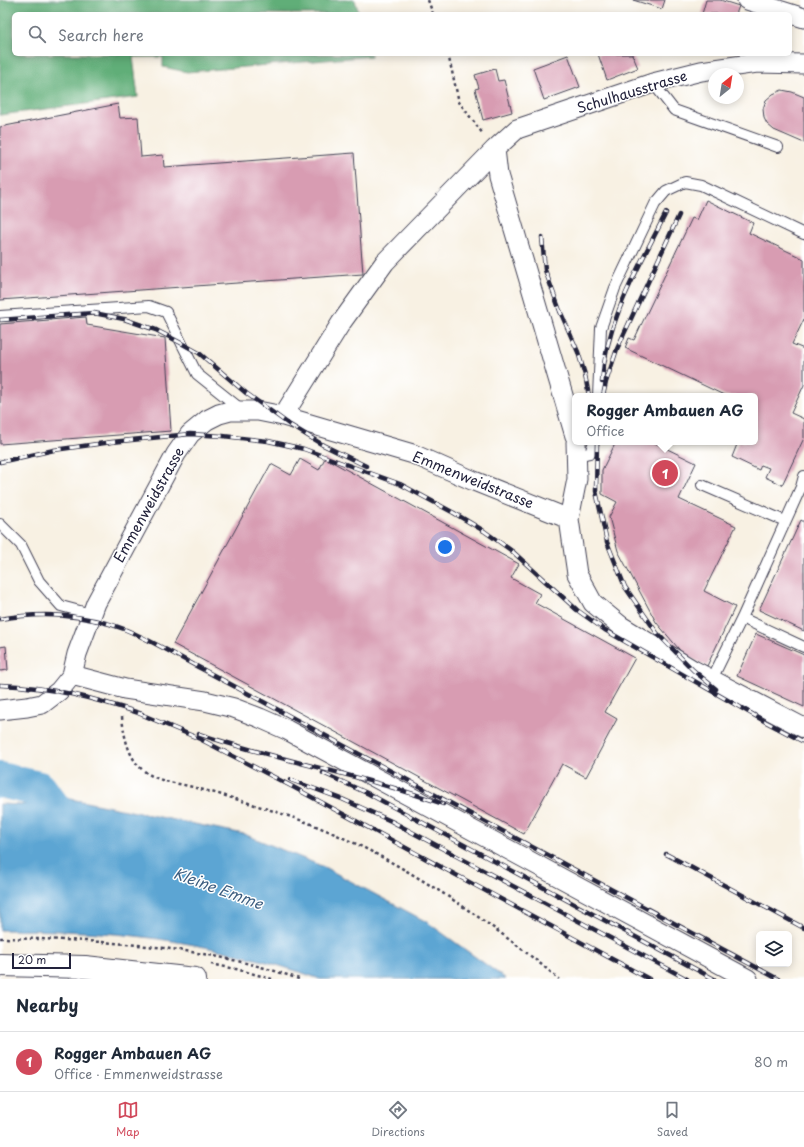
<!DOCTYPE html>
<meta charset="utf-8">
<style>
body{margin:0;font-family:"Playpen Sans",sans-serif;background:#f2f2f3;color:#1f2937}
.controls{position:absolute;right:12px;bottom:12px;display:grid;overflow:hidden;border-radius:6px;box-shadow:0 2px 10px #0003}
.controls button{width:36px;height:36px;display:grid;place-items:center;padding:0;border:0;border-bottom:1px solid #e0e1e3;background:#fff;color:#1f2937;font:20px sans-serif}
.compass{position:absolute;left:708px;top:68px;width:36px;height:36px;border-radius:50%;background:#fff;box-shadow:0 2px 10px #0003;rotate:30deg}
.scale{position:absolute;left:12px;bottom:10px;width:59px;box-sizing:border-box;padding-left:4px;border:2px solid #22223b;border-top:0;font-size:11px;line-height:14px;white-space:nowrap;color:#22223b;-webkit-text-stroke:3px #fff;paint-order:stroke}
.you{position:absolute;left:445px;top:547px;width:14px;height:14px;margin:-10px;border:3px solid #fff;border-radius:50%;background:#1a73e8;box-shadow:0 0 0 6px #1a73e833}
.badge{display:grid;place-items:center;width:26px;height:26px;border-radius:50%;background:#d1495b;color:#fff;font-size:13px;font-weight:700}
.pin{position:absolute;translate:-50% -50%;border:2px solid #fff;box-shadow:0 1px 4px #0006}
.popup{position:absolute;left:572px;top:393px;width:186px;height:52px;box-sizing:border-box;display:grid;place-content:center;border-radius:6px;background:#fff;filter:drop-shadow(0 1px 3px #0005);font-size:13px;white-space:nowrap;color:#747a83}
.popup b{font-size:15px;color:#1f2937}
.popup::after{content:'';position:absolute;left:50%;top:100%;margin-left:-8px;border:8px solid transparent;border-top-color:#fff}
.list{margin:0;padding:0;list-style:none}
h2{display:flex;justify-content:space-between;align-items:center;height:52px;margin:0;padding:0 16px;font-size:17px}
h2 small{font-size:13px;font-weight:400;color:#747a83}
.list li{display:grid;grid-template-columns:26px 1fr auto;gap:12px;align-items:center;box-sizing:border-box;height:60px;padding:0 16px;border-top:1px solid #e0e1e3}
.list b{display:block;font-size:15px;white-space:nowrap}
.list p{margin:0;font-size:13px;white-space:nowrap;color:#747a83}
.list em{font-size:13px;font-style:normal;color:#747a83}
.icon{flex:none;width:22px;height:22px;fill:none;stroke:currentColor;stroke-width:2;stroke-linecap:round;stroke-linejoin:round}
.map{position:relative;flex:none;width:804px;height:979px;overflow:hidden}
.search{position:absolute;background:#fff;box-shadow:0 2px 10px #0003;left:12px;right:12px;top:12px;height:44px;display:flex;align-items:center;gap:10px;box-sizing:border-box;padding:0 14px;border-radius:6px;color:#747a83;font-size:15px}
.sheet{height:112px;background:#fff}
nav{display:flex;justify-content:space-around;align-items:center;box-sizing:border-box;height:56px;border-top:1px solid #e0e1e3;background:#fff;font-size:11px;color:#747a83}
nav a{display:grid;justify-items:center;gap:2px}
nav .on{color:#d1495b}
.map>svg:first-child{display:block}
.forest{fill:#61ae78;stroke:#42685a}
.water{fill:#5ba5d3;stroke:#3e6487}
.lines{fill:none;stroke-linecap:round;stroke-linejoin:round}
.river{stroke:#5ba5d3;stroke-width:36}
.building{fill:#d89cb2}
.service-casing{stroke:#424154;stroke-width:12}
.minor-casing{stroke:#424154;stroke-width:21}
.primary-casing{stroke:#424154;stroke-width:24}
.path{stroke:#424154;stroke-width:2.5;stroke-dasharray:3 3;stroke-linecap:butt}
.service{stroke:#fff;stroke-width:10}
.minor{stroke:#fff;stroke-width:19}
.primary{stroke:#fff;stroke-width:22}
.rail-casing{stroke:#22223b;stroke-width:4.5}
.rail{stroke:#fff;stroke-width:3;stroke-dasharray:9;stroke-linecap:butt}
.labels{text-anchor:middle;stroke-width:3;stroke-linejoin:round;paint-order:stroke}
.street-label{font-size:14px;fill:#22223b;stroke:#fff}
.water-label{font-size:15px;font-style:italic;fill:#3c5d7f;stroke:#fff}
</style>
<div class="map">
<svg width="804" height="979" viewBox="0 0 804 979">
<rect width="100%" height="100%" fill="#fff"/>
<filter id="ink" filterUnits="userSpaceOnUse"><feTurbulence type="fractalNoise" baseFrequency=".025" numOctaves="2"/><feDisplacementMap in="SourceGraphic" scale="8" xChannelSelector="R" yChannelSelector="G"/><feConvolveMatrix kernelMatrix="1 2 1 2 8 2 1 2 1" color-interpolation-filters="sRGB"/></filter>
<filter id="wash" filterUnits="userSpaceOnUse"><feTurbulence type="fractalNoise" baseFrequency=".012" numOctaves="4" result="noise"/><feDisplacementMap in="SourceGraphic" scale="16" xChannelSelector="R" yChannelSelector="G"/><feGaussianBlur stdDeviation="0.9" result="paint"/><feColorMatrix in="noise" values="0 0 0 0 0 0 0 0 0 0 0 0 0 0 0 0 0 1.4 0 .05"/><feComposite in="paint" operator="in"/></filter>
<g filter="url(#wash)">
<rect width="100%" height="100%" fill="#f8f1e3"/>
<path class="forest" d="M0,0H355L359,14H14V54H371V56L187,72L163,67V57H133L138,97L0,115Z"/>
<path class="water" d="M61,797L244,834L324,867L427,922L506,979H320C255,956 185,940 115,934C77,931 38,930 0,930V804L21,805Z"/>
<g class="lines">
<path class="river" d="M0,780L39,789L76,839"/>
</g>
<g id="blocks">
<path class="building" d="M633,0H665L662,9Z
M706,0H720L739,6L736,14H702Z
M598,54H632L638,68L607,80Z
M568,55L580,87L544,100L533,68Z
M495,69L498,81L504,80L512,112L483,120L475,89L479,88L475,75Z
M782,90L792,92L804,97V143L774,130L767,124L764,118L763,109L766,100L773,94Z
M118,104L120,118L138,117L141,157L163,155L164,167L354,153L363,274L0,300V127Z
M706,200L753,223L749,233L804,259V319L792,344L804,349V385L791,413L804,419V438L782,485L765,477L769,468L761,465L759,470L732,457L738,442H755V396H726L625,348L629,338L634,340L692,218L697,220Z
M86,317L87,325L165,338L171,431L0,444V324Z
M616,442H653L696,463L679,499L736,526L704,591L735,607L707,666L684,655L656,622L618,551L609,517L617,502L602,494V470Z
M325,458L519,564L511,578L540,594L535,603L635,658L605,712L617,719L586,777L562,764L524,834L173,644L271,464L291,475L300,459L319,470Z
M801,520L804,522V631L759,610Z
M756,634L804,655V707L737,676Z
M6,646L8,670L0,671V647Z"/>
</g>
</g>
<g filter="url(#ink)">
<use href="#blocks" fill-opacity="0" stroke="#424154" stroke-width="1"/>
<g class="lines">
<defs>
<path id="service" d="M653,83L674,110L778,147
M0,316L149,306L166,312L197,374L242,410
M598,396L601,328L615,288L655,204L666,191L685,182L701,185L804,234
M577,456L590,453L594,442
M702,485L785,521
M0,524L21,545L39,581L61,606L91,614
M742,618L804,647
M712,679L742,618L801,487L804,476"/>
<path id="minor" d="M747,0L804,18
M495,149L498,175L575,436
M283,416L341,323L385,262L495,149L517,129L653,83L701,71L757,63L804,64
M576,442L577,479L569,519L577,574L593,603L621,626L693,670L804,728
M72,675L125,689L205,701L234,708L260,718L287,730L748,979
M0,710L27,707L42,704L59,691L72,675L77,654L96,603L176,454L190,434L207,420L219,414L230,411H258L283,416L413,454L474,481L569,519"/>
<path id="primary" d="M0,965L85,967L195,979"/>
</defs>
<use href="#service" class="service-casing"/>
<use href="#minor" class="minor-casing"/>
<use href="#primary" class="primary-casing"/>
<path class="path" d="M428,0L433,14
M448,54L459,102L483,134
M122,717C124,737 129,762 147,773C162,783 180,783 196,788C232,797 268,809 303,821C392,854 486,918 559,979
M0,938C100,940 204,945 299,979
M211,964L236,969L272,979"/>
<use href="#service" class="service"/>
<use href="#minor" class="minor"/>
<use href="#primary" class="primary"/>
<defs>
<path id="rail" d="M542,237L545,270L560,311L578,352L585,375L589,396
M0,320L94,313L124,319L156,330L181,343L199,353L246,393L290,425L323,445L366,466
M602,382C606,320 639,267 666,213
M603,396L606,382L617,349L679,215
M597,442L596,491L607,542L625,587L657,633L693,670L716,689
M0,462L54,450L112,442L190,434L223,436L268,441L304,449L400,484L454,513L484,531L512,551L577,610L605,630L766,722L804,742
M0,619C41,612 86,614 124,629C151,640 177,656 202,669C251,695 299,721 348,748C491,825 634,902 778,979
M0,685C51,687 94,698 142,714
M138,713L200,739L293,787L649,979
M199,734C279,761 363,775 443,804
M323,773L369,794L714,979
M291,780L342,799L391,821L687,979
M666,854L804,928"/>
</defs>
<use href="#rail" class="rail-casing"/>
<use href="#rail" class="rail"/>
</g>
</g>
<g class="labels">
<g class="street-label">
<text transform="translate(632 92) rotate(-17)" y="5">Schulhausstrasse</text>
<text transform="translate(473 480) rotate(22)" y="5">Emmenweidstrasse</text>
<text transform="translate(149 505) rotate(-61)" y="5">Emmenweidstrasse</text>
</g>
<g class="water-label">
<text transform="translate(218 889) rotate(20)" y="5">Kleine Emme</text>
</g>
</g>
</svg>
<div class="controls">
<button><svg class="icon" aria-label="layers" viewBox="0 0 24 24"><path d="M12 4l9 5-9 5-9-5zM3 14l9 5 9-5"/></svg></button>
</div>
<svg class="compass" viewBox="-18 -18 36 36"><path d="M0-13l5 13h-10z" fill="#e53935"/><path d="M0 13l5-13h-10z" fill="#747a83"/></svg>
<div class="scale">20 m</div>
<div class="you"></div>
<div class="pin badge" style="left:665px;top:473px">1</div>
<div class="popup"><b>Rogger Ambauen AG</b>Office</div>
<div class="search"><svg class="icon" aria-label="search" viewBox="0 0 24 24"><circle cx="10" cy="10" r="6"/><path d="M15 15l6 6"/></svg>Search here</div>
</div>
<section class="sheet">
<h2>Nearby<small></small></h2>
<ul class="list">
<li><span class="badge">1</span><div><b>Rogger Ambauen AG</b><p>Office · Emmenweidstrasse</p></div><em>80 m</em></li>
</ul>
</section>
<nav>
<a class="on"><svg class="icon" aria-label="map" viewBox="0 0 24 24"><path d="M3 6l6-2 6 2 6-2v14l-6 2-6-2-6 2zM9 4v14M15 6v14"/></svg>Map</a>
<a><svg class="icon" aria-label="directions" viewBox="0 0 24 24"><path d="M12 3l9 9-9 9-9-9zM9 14v-3h6M13 9l2 2-2 2"/></svg>Directions</a>
<a><svg class="icon" aria-label="saved" viewBox="0 0 24 24"><path d="M7 4h10v16l-5-4-5 4z"/></svg>Saved</a>
</nav>
